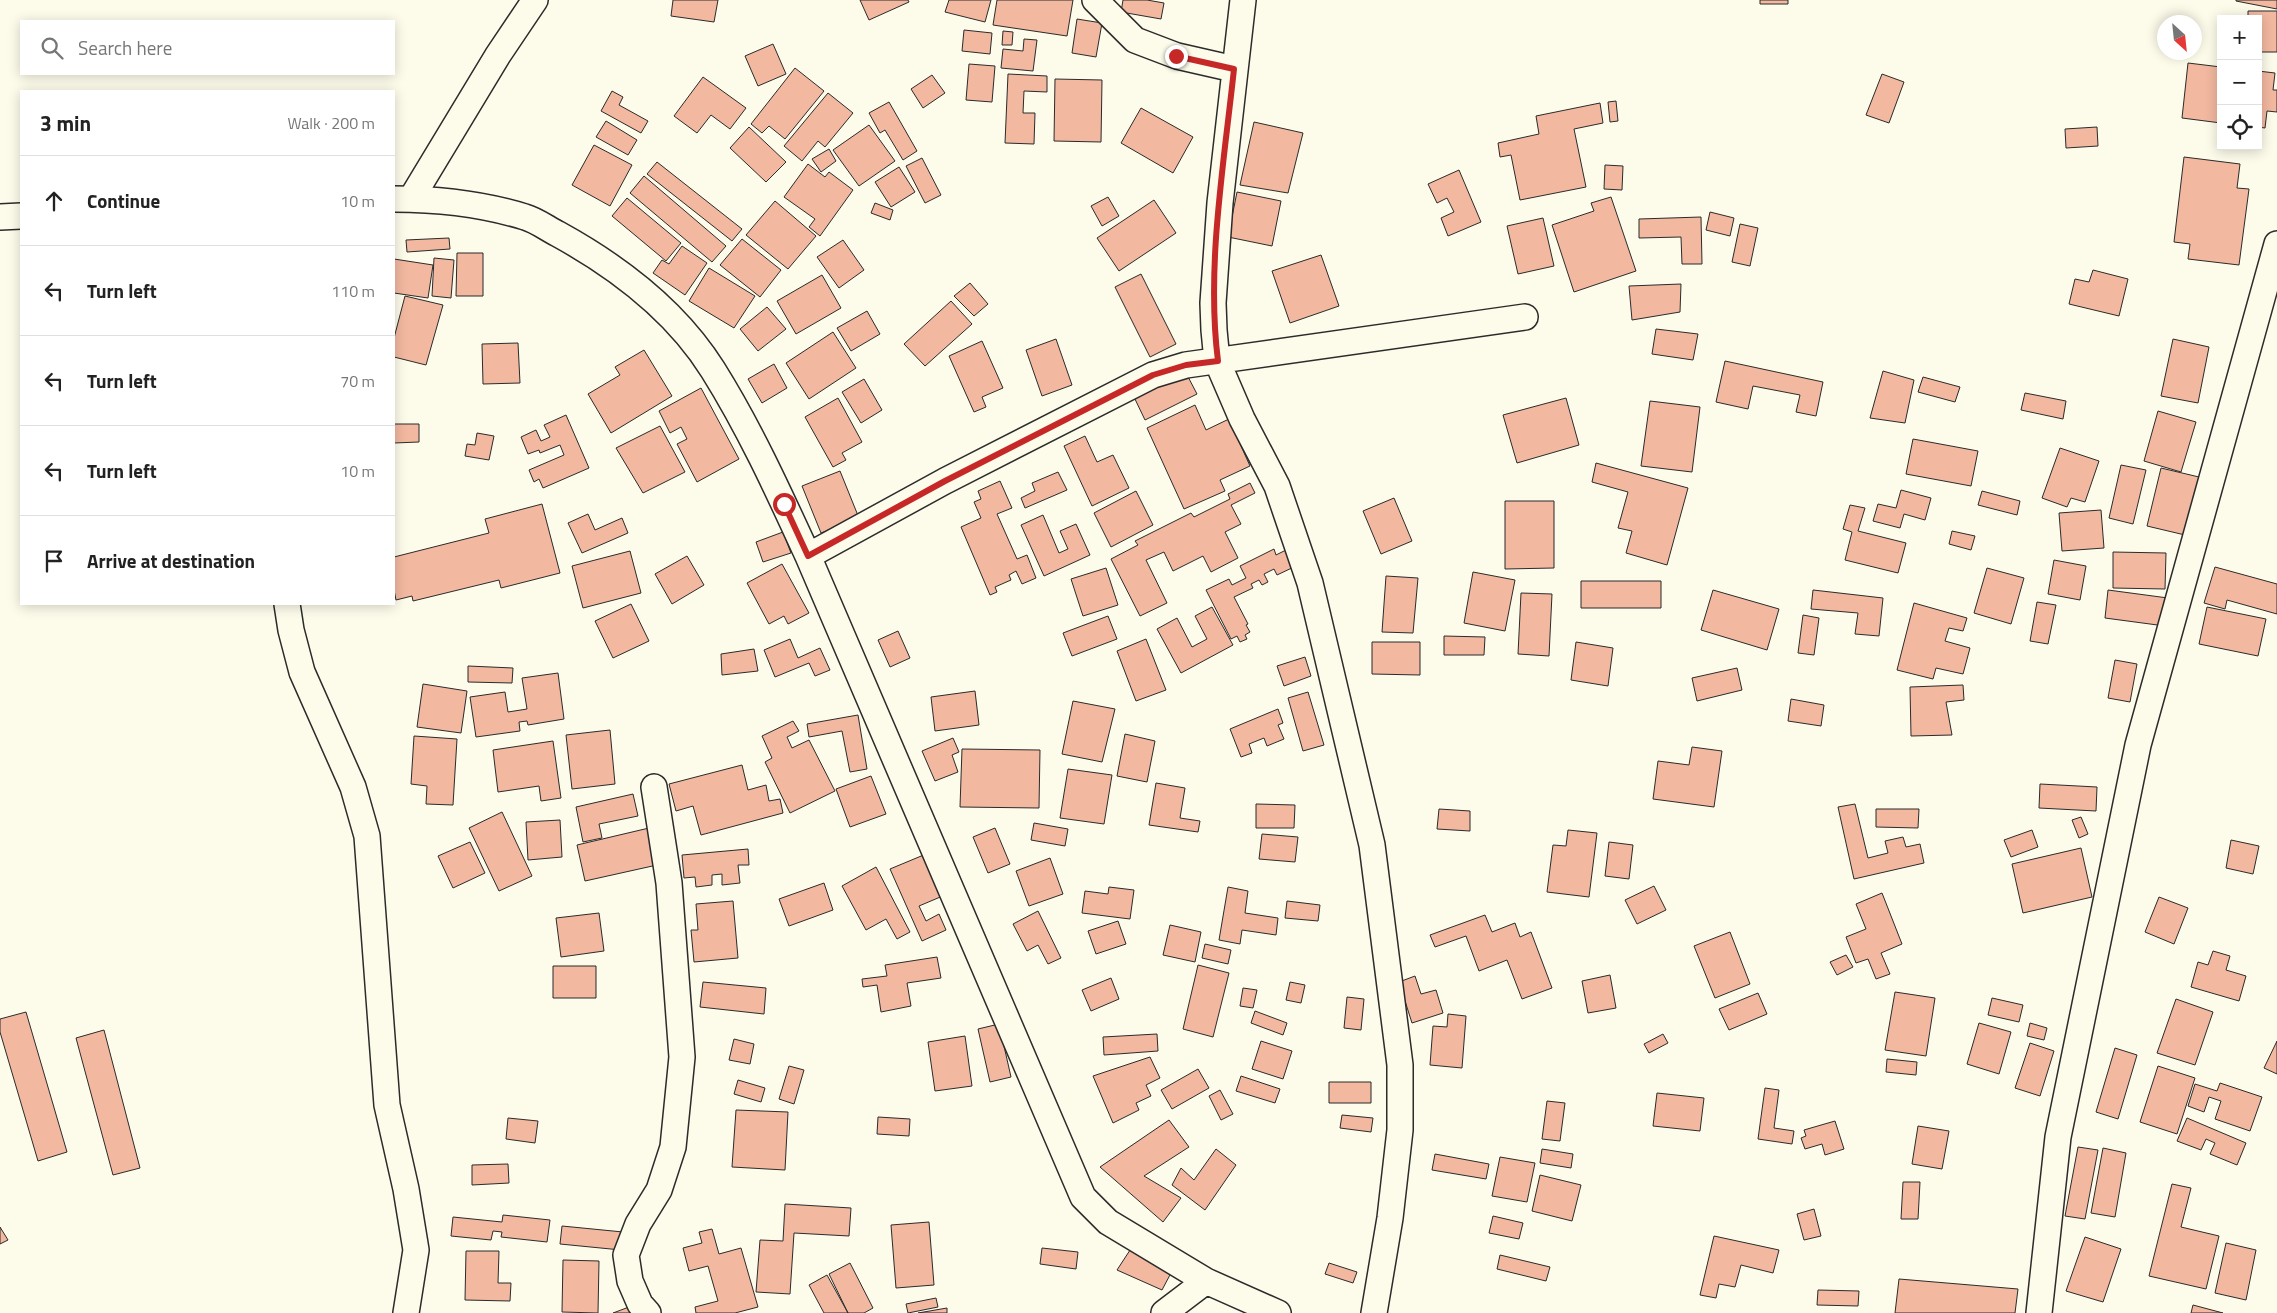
<!DOCTYPE html>
<meta charset="utf-8">
<style>
body{margin:0;font-family:"Titillium Web",sans-serif;background:#f6f6f6;color:#222}
.controls{position:absolute;right:15px;top:15px;display:grid;overflow:hidden;border-radius:0px;box-shadow:0 2px 12px #0003}
.controls button{width:45px;height:45px;display:grid;place-items:center;padding:0;border:0;border-bottom:1px solid #e0e0e0;background:#fff;color:#222;font:25px sans-serif}
.compass{position:absolute;left:2157px;top:15px;width:45px;height:45px;border-radius:50%;background:#fff;box-shadow:0 2px 12px #0003;rotate:153deg}
.stop{position:absolute;width:15px;height:15px;margin:-11px;border:4px solid #c62828;border-radius:50%;background:#fff}
.stop.end{background:#c62828;border-color:#fff;box-shadow:0 1px 5px #0008}
.list{margin:0;padding:0;list-style:none}
h2{display:flex;justify-content:space-between;align-items:center;height:65px;margin:0;padding:0 20px;font-size:21px}
h2 small{font-size:16px;font-weight:400;color:#767676}
.list li{display:grid;grid-template-columns:32px 1fr auto;gap:15px;align-items:center;box-sizing:border-box;height:90px;padding:0 20px;border-top:1px solid #e0e0e0}
.list b{display:block;font-size:19px;white-space:nowrap}
.list em{font-size:16px;font-style:normal;color:#767676}
.icon{flex:none;width:28px;height:28px;fill:none;stroke:currentColor;stroke-width:2;stroke-linecap:round;stroke-linejoin:round}
.map{position:relative;flex:none;width:2277px;height:1313px;overflow:hidden}
.search{position:absolute;background:#fff;box-shadow:0 2px 12px #0003;left:20px;top:20px;width:375px;height:55px;display:flex;align-items:center;gap:12px;box-sizing:border-box;padding:0 18px;border-radius:0px;color:#767676;font-size:19px}
.panel{position:absolute;background:#fff;box-shadow:0 2px 12px #0003;left:20px;top:90px;width:375px;height:515px;border-radius:0px}
.map>svg:first-child{display:block}
.building{fill:#f2b8a0;stroke:#2b2b2b}
.lines{fill:none;stroke-linecap:round;stroke-linejoin:round}
.street-casing{stroke:#2b2b2b;stroke-width:28}
.street{stroke:#fdfbea;stroke-width:25}
.route{stroke:#c62828;stroke-width:6}
</style>
<div class="map">
<svg width="2277" height="1313" viewBox="0 0 2277 1313">
<rect width="100%" height="100%" fill="#fdfbea"/>
<path class="building" d="M673,0H718L714,22L671,16Z
M860,0H908L909,2L869,20Z
M949,0H991L985,22L945,12Z
M997,0H1073L1067,36L993,25Z
M1123,0H1147L1164,3L1161,19L1121,12Z
M1760,0H1788V4H1760Z
M2236,0H2277V9L2236,1Z
M2248,11H2277V52H2258V19H2248Z
M1077,19L1102,23L1096,57L1072,53Z
M964,30L992,33L990,54L962,51Z
M1003,31L1013,32L1012,45H1002Z
M1024,39L1037,40L1033,71L1001,68L1003,49L1023,51Z
M773,44L786,74L758,86L745,56Z
M2188,63L2221,67V123L2182,118Z
M969,64L995,66L992,102L966,100Z
M795,68L824,91L785,139L769,126L762,133L751,124Z
M2258,71L2275,73L2273,90H2277V112L2267,111L2265,128L2258,127Z
M1008,74L1047,76V92L1024,91L1023,113H1035L1034,144L1005,143Z
M1882,74L1904,82L1889,123L1866,115Z
M932,75L945,93L923,108L911,89Z
M703,77L746,108L730,129L711,115L697,133L674,116Z
M1055,79L1102,80L1101,142L1054,141Z
M612,91L623,97L619,105L648,121L641,133L601,111Z
M828,93L853,113L825,147L818,141L802,161L784,146Z
M1616,101L1618,121L1610,122L1608,102Z
M889,102L917,151L903,160L885,130L880,133L869,113Z
M1600,103L1603,123L1574,129L1586,187L1520,200L1511,155L1500,157L1498,143L1539,134L1536,116Z
M1141,108L1193,137L1173,173L1121,143Z
M606,121L637,140L628,155L596,137Z
M1254,122L1303,133L1288,193L1240,185Z
M869,125L895,161L859,186L833,150Z
M749,127L786,162L766,182L730,148Z
M2097,127L2098,146L2066,148L2065,129Z
M594,145L632,165L610,206L572,185Z
M829,149L836,161L821,172L812,159Z
M2184,157L2240,164L2237,188L2249,189L2239,265L2188,259L2190,244L2174,242Z
M922,158L941,195L925,203L906,166Z
M657,162L742,229L732,241L647,174Z
M808,164L825,177L829,172L853,190L820,236L809,227L815,219L784,197Z
M1605,165L1623,166L1622,190L1604,189Z
M899,167L915,192L891,207L875,182Z
M1459,170L1481,222L1448,236L1441,218L1454,212L1447,198L1437,203L1428,184Z
M644,176L726,246L712,262L630,193Z
M1237,192L1281,201L1272,246L1228,237Z
M1108,197L1119,216L1102,226L1091,206Z
M1611,197L1636,271L1574,292L1552,225L1594,211L1591,203Z
M627,198L681,243L666,261L612,216Z
M1154,200L1176,233L1119,271L1097,238Z
M775,201L816,236L788,269L746,235Z
M875,203L893,210L890,220L871,213Z
M1710,212L1734,218L1730,236L1706,230Z
M1701,217L1702,264H1682L1681,237L1639,238V219Z
M1543,218L1554,266L1518,274L1507,226Z
M1740,224L1758,228L1750,266L1732,262Z
M449,238L450,249L407,252L406,240Z
M742,239L781,270L760,297L720,265Z
M843,240L864,270L839,288L817,257Z
M682,246L707,263L685,295L653,273L662,260L669,264Z
M457,253H483V296H456Z
M1321,255L1339,306L1290,323L1272,271Z
M434,258L454,260L451,298L432,296Z
M394,259L433,265L428,298L394,293Z
M709,268L755,296L734,328L689,301Z
M2093,270L2128,279L2119,316L2069,304L2075,279L2089,282Z
M1141,274L1176,344L1150,357L1115,287Z
M822,275L841,308L796,334L777,301Z
M970,283L988,304L974,316L954,296Z
M1681,284L1680,312L1632,320L1629,286Z
M405,296L443,305L426,365L394,357V338Z
M951,301L972,324L925,366L904,344Z
M767,307L786,329L758,351L740,329Z
M867,311L880,334L851,351L837,328Z
M1656,329L1698,334L1693,360L1652,354Z
M833,332L856,368L809,399L786,363Z
M1056,339L1072,385L1042,396L1026,350Z
M2173,339L2209,347L2198,403L2161,396Z
M982,341L1003,388L982,397L986,407L974,412L949,356Z
M518,343L520,383L483,384L482,344Z
M644,350L672,396L611,433L588,394L620,375L615,367Z
M1725,361L1823,382L1816,416L1796,412L1800,395L1753,386L1748,409L1716,402Z
M774,364L787,388L762,403L748,379Z
M1185,371L1197,394L1145,420L1134,397Z
M1883,371L1914,380L1905,423L1870,418Z
M1923,377L1960,387L1955,402L1918,392Z
M864,379L882,410L861,423L842,392Z
M701,388L739,459L697,482L677,444L687,439L681,427L670,433L659,411Z
M2025,393L2066,401L2063,419L2021,410Z
M838,398L862,442L842,453L846,460L833,467L805,417Z
M1566,398L1579,445L1517,463L1503,415Z
M1650,401L1700,407L1692,472L1641,466Z
M1195,405L1206,430L1229,419L1250,466L1220,480L1225,491L1184,509L1147,428Z
M2158,411L2196,422L2181,472L2144,461Z
M566,415L589,468L543,488L539,479L534,482L529,470L564,455L560,445L540,453L539,450L528,454L521,437L536,430L541,441L550,437L544,425Z
M394,424H419V442L394,443Z
M660,426L685,472L643,493L616,448Z
M477,433L494,436L489,460L465,456L467,444L475,445Z
M1085,436L1097,462L1113,455L1129,488L1092,506L1064,446Z
M1913,439L1978,451L1971,486L1906,474Z
M2060,448L2099,461L2085,502L2071,498L2067,507L2042,498Z
M1596,463L1688,488L1667,565L1626,553L1632,531L1618,528L1628,492L1592,482Z
M2121,465L2146,470L2133,524L2109,518Z
M2161,468L2199,477L2185,535L2147,526Z
M840,471L859,518L821,533L802,486Z
M1058,472L1067,490L1025,508L1021,498L1035,491L1032,483Z
M1000,481L1012,508L997,514L1017,559L1027,555L1036,578L1022,584L1016,571L1009,575L1011,580L995,587L997,592L990,595L961,527L981,518L974,502L981,499L978,491Z
M1250,483L1255,493L1231,505L1241,524L1225,532L1238,558L1211,572L1203,556L1173,571L1164,552L1146,560L1167,603L1140,616L1111,559L1138,545L1135,541L1191,513L1194,517L1230,499L1228,494Z
M1901,490L1931,498L1925,520L1904,514L1900,528L1873,521L1878,504L1896,508Z
M1136,491L1153,525L1111,547L1094,513Z
M1982,491L2020,501L2017,515L1978,505Z
M1394,498L1412,541L1381,554L1363,511Z
M1505,501H1554V568L1505,569Z
M542,504L560,573L501,588L499,580L413,601L412,596L396,600L394,590V557L489,533L485,519Z
M1850,505L1865,508L1858,531L1906,543L1898,573L1845,560L1852,532L1843,529Z
M2101,510L2104,548L2062,551L2059,513Z
M588,514L595,530L622,518L628,533L582,553L568,523Z
M1043,515L1059,553L1068,549L1060,531L1076,524L1090,555L1044,576L1021,525Z
M1952,531L1975,536L1971,550L1949,544Z
M783,532L791,553L763,562L756,542Z
M1274,549L1276,555L1288,549L1296,566L1277,575L1274,569L1264,574L1268,582L1262,585L1259,580L1251,584L1253,588L1234,597L1248,624L1246,625L1250,632L1245,635L1247,639L1240,642L1237,636L1231,639L1206,590L1229,579L1232,585L1246,578L1240,566Z
M630,551L641,593L583,608L572,566Z
M2113,552L2166,553L2165,589L2113,588Z
M687,556L704,585L672,604L655,574Z
M2054,560L2086,566L2080,600L2048,594Z
M782,564L809,613L788,624L784,616L769,624L747,583Z
M2215,567L2277,584V614L2227,600L2225,609L2204,603Z
M1106,568L1118,605L1083,616L1071,579Z
M1987,568L2024,578L2011,624L1974,613Z
M1473,572L1515,580L1505,631L1464,623Z
M1386,576L1418,578L1413,633L1382,632Z
M1581,581H1661V608H1581Z
M1713,590L1779,609L1767,650L1701,630Z
M1813,590L1883,598L1879,636L1855,634L1858,613L1811,609Z
M2108,590L2168,598L2165,626L2105,618Z
M1521,593L1552,594L1549,656L1518,654Z
M2037,602L2056,605L2048,644L2030,641Z
M1914,603L1967,618L1963,631L1949,628L1945,641L1970,648L1963,674L1936,668L1933,679L1897,670Z
M631,604L649,641L613,658L595,621Z
M1212,607L1233,645L1181,673L1157,629L1177,618L1192,647L1207,639L1195,616Z
M2207,607L2266,619L2258,656L2199,644Z
M1803,615L1819,618L1814,655L1798,653Z
M1108,616L1117,639L1072,656L1063,633Z
M898,631L910,658L890,667L878,640Z
M1444,636L1485,637L1484,655H1444Z
M790,639L798,658L820,648L830,670L815,676L809,663L775,677L764,650Z
M1146,639L1166,690L1136,701L1117,651Z
M1372,642H1420V675L1372,674Z
M1576,642L1613,648L1608,686L1571,680Z
M754,649L758,671L722,675L721,654Z
M1305,657L1311,676L1284,686L1277,666Z
M2115,660L2137,664L2130,702L2108,698Z
M468,666L513,668L512,683L468,682Z
M1737,668L1742,690L1697,701L1692,678Z
M558,673L564,719L528,725L527,721L519,722L520,731L476,737L470,697L505,692L508,712L527,709L522,678Z
M423,684L467,691L461,733L417,727Z
M1963,685L1964,700L1946,702L1952,735L1911,736L1910,687Z
M975,691L979,725L935,731L931,697Z
M1308,692L1324,745L1303,751L1288,698Z
M1791,699L1824,705L1821,726L1788,721Z
M1073,701L1115,709L1102,762L1062,754Z
M1278,709L1283,723L1278,725L1284,739L1267,746L1264,738L1249,744L1252,753L1241,757L1230,729Z
M858,715L867,769L850,772L842,731L809,737L807,724Z
M793,721L799,731L787,737L792,748L809,740L835,791L790,813L765,762L772,758L762,736Z
M610,730L615,784L572,789L566,735Z
M1125,734L1155,741L1147,782L1117,776Z
M414,736L457,739L453,805L426,804L427,786L411,784Z
M953,738L959,752L952,755L958,772L935,781L922,751Z
M553,741L561,798L541,801L539,786L498,792L493,750Z
M1692,747L1722,751L1714,807L1653,799L1658,761L1689,765Z
M962,749L1040,750L1039,808L960,807Z
M742,765L748,790L766,785L769,801L780,799L783,813L701,835L693,806L676,811L669,784Z
M1068,769L1112,775L1104,824L1060,818Z
M871,776L886,814L850,827L836,789Z
M1156,783L1185,788L1180,818L1200,821L1198,832L1149,825Z
M2040,784L2097,787L2096,811L2039,808Z
M633,794L638,816L599,824L602,838L583,842L576,807Z
M1256,804L1295,805L1294,828H1256Z
M1855,804L1868,858L1888,853L1885,841L1903,837L1906,847L1920,844L1924,863L1854,879L1838,807Z
M1439,809L1470,811V831L1437,829Z
M1876,809H1919L1918,828L1876,827Z
M502,812L532,876L499,891L469,828Z
M2081,817L2088,834L2079,838L2072,820Z
M560,820L562,857L528,860L526,822Z
M1034,823L1068,829L1065,846L1031,840Z
M649,828L657,865L585,881L577,845Z
M995,828L1010,864L988,873L973,837Z
M1568,830L1597,833L1589,897L1547,892L1553,845L1566,846Z
M2032,830L2038,847L2011,857L2004,840Z
M1262,834L1298,837L1295,862L1259,859Z
M2231,840L2259,846L2253,874L2226,868Z
M470,842L485,873L453,888L438,856Z
M1609,842L1633,845L1629,879L1605,876Z
M2081,848L2092,897L2023,913L2012,864Z
M748,849L749,865H738L740,883L722,885V874L712,875V885L696,887L695,877L684,878L682,855Z
M926,854L945,895L919,906L926,921L939,914L946,930L922,941L890,869Z
M1050,858L1063,894L1029,906L1016,871Z
M876,867L910,932L897,939L886,919L866,930L842,886Z
M824,883L833,910L789,926L779,899Z
M1654,886L1666,910L1637,924L1625,900Z
M1109,887L1134,890L1130,919L1082,913L1085,891L1108,894Z
M1228,887L1248,891L1245,913L1278,918L1276,935L1242,930L1240,944L1219,940Z
M1882,893L1902,944L1881,953L1890,974L1876,979L1868,959L1856,963L1846,937L1866,929L1856,904Z
M2159,897L2188,908L2174,944L2145,932Z
M733,901L738,958L694,962L691,930H698L696,904Z
M1287,901L1320,905L1318,921L1285,918Z
M1038,911L1061,958L1048,964L1038,945L1027,951L1013,924Z
M599,913L604,951L561,957L556,918Z
M1485,915L1492,932L1515,923L1520,937L1531,932L1552,988L1522,999L1507,960L1479,971L1466,936L1435,947L1430,935Z
M1118,921L1126,944L1096,954L1088,931Z
M1170,925L1201,932L1195,962L1163,955Z
M1730,932L1750,984L1715,998L1694,946Z
M1205,944L1231,950L1228,964L1202,958Z
M2213,951L2230,956L2226,970L2246,976L2239,1001L2191,987L2198,962L2208,965Z
M1846,955L1853,967L1837,975L1830,962Z
M937,957L941,978L907,983L911,1006L881,1012L877,985L863,987L862,979L887,976L885,965Z
M1198,965L1229,973L1213,1037L1183,1029Z
M553,966H596V998H553Z
M1610,975L1616,1008L1588,1013L1582,981Z
M1415,976L1421,994L1436,990L1443,1013L1412,1023L1399,982Z
M1111,978L1119,999L1091,1011L1082,990Z
M703,982L766,988L764,1014L700,1007Z
M1290,982L1305,985L1301,1003L1286,1000Z
M1243,988L1257,990L1253,1008L1240,1006Z
M1895,992L1935,998L1926,1056L1885,1050Z
M1758,993L1767,1014L1729,1030L1719,1009Z
M1347,997L1364,999L1361,1030L1344,1028Z
M1992,998L2023,1005L2019,1022L1988,1015Z
M2176,999L2213,1012L2195,1065L2157,1053Z
M1255,1011L1287,1023L1283,1035L1251,1023Z
M26,1012L67,1152L38,1161L0,1032V1019Z
M1448,1014L1466,1016L1462,1068L1430,1065L1433,1026L1447,1027Z
M1979,1023L2011,1032L1999,1074L1967,1064Z
M2030,1023L2047,1028L2044,1040L2027,1036Z
M999,1024L1011,1077L990,1082L978,1029Z
M104,1030L140,1168L113,1175L76,1038Z
M1157,1034L1158,1051L1104,1055L1103,1037Z
M1663,1034L1668,1043L1649,1053L1644,1044Z
M965,1036L972,1086L935,1091L928,1042Z
M734,1039L754,1044L750,1064L729,1060Z
M1261,1041L1292,1051L1283,1079L1252,1069Z
M2277,1041V1074L2264,1068Z
M2030,1043L2054,1051L2040,1096L2015,1088Z
M2115,1048L2137,1055L2118,1119L2096,1112Z
M1150,1057L1160,1078L1146,1085L1151,1096L1136,1103L1139,1110L1113,1123L1093,1076Z
M1887,1059L1917,1062L1916,1075L1886,1072Z
M789,1066L804,1070L794,1104L779,1099Z
M2158,1066L2195,1078L2177,1134L2140,1122Z
M1198,1069L1209,1088L1172,1109L1161,1090Z
M1241,1076L1280,1089L1275,1103L1236,1091Z
M738,1080L765,1088L761,1102L734,1094Z
M1329,1082H1371V1103H1329Z
M2220,1083L2262,1097L2250,1131L2215,1119L2221,1101L2209,1097L2204,1112L2188,1106L2195,1084L2217,1091Z
M1765,1088L1779,1090L1774,1128L1794,1131L1792,1144L1758,1139Z
M1220,1090L1233,1114L1221,1120L1209,1096Z
M1657,1093L1704,1098L1700,1131L1653,1126Z
M1547,1101L1565,1103L1560,1141L1542,1139Z
M736,1110L788,1112L785,1170L732,1167Z
M1342,1115L1373,1118L1371,1132L1340,1128Z
M878,1117L910,1119L909,1136L877,1134Z
M508,1118L538,1121L535,1143L506,1139Z
M2187,1118L2246,1143L2237,1165L2210,1154L2215,1143L2206,1139L2201,1150L2177,1141Z
M1169,1120L1189,1147L1144,1176L1181,1198L1163,1222L1100,1167Z
M1835,1121L1844,1149L1825,1155L1822,1144L1805,1149L1801,1138L1806,1136L1804,1130Z
M1918,1126L1949,1131L1942,1169L1912,1164Z
M2078,1147L2098,1150L2085,1219L2065,1216Z
M2103,1148L2126,1153L2115,1217L2091,1213Z
M1216,1149L1236,1165L1205,1210L1172,1185L1181,1168L1194,1180Z
M1542,1149L1573,1154L1571,1168L1540,1163Z
M1435,1154L1489,1164L1486,1179L1432,1170Z
M1500,1157L1535,1163L1527,1202L1492,1196Z
M508,1164L509,1183L472,1185V1165Z
M1540,1175L1581,1185L1572,1221L1532,1211Z
M1903,1182H1920L1918,1219H1901Z
M2172,1184L2191,1188L2181,1227L2219,1236L2206,1289L2149,1276Z
M785,1204L851,1208L849,1236L794,1233L790,1294L756,1292L760,1240L783,1241Z
M1814,1209L1821,1236L1804,1240L1797,1214Z
M503,1215L550,1220L547,1242L501,1237L502,1232L493,1231L491,1240L451,1236L453,1217L502,1222Z
M1493,1216L1523,1223L1519,1239L1489,1233Z
M929,1222L934,1285L896,1288L891,1225Z
M562,1226L623,1232L621,1250L560,1244Z
M0,1227L8,1240L0,1244Z
M712,1229L719,1254L741,1248L758,1307L735,1313H696L695,1307L718,1301L708,1266L689,1271L683,1248L702,1243L699,1232Z
M1714,1236L1779,1250L1773,1273L1741,1265L1735,1287L1719,1284L1716,1298L1700,1295Z
M2085,1237L2121,1249L2103,1302L2066,1291Z
M2226,1243L2256,1250L2246,1300L2215,1293Z
M1134,1244L1171,1273L1162,1290L1117,1270Z
M1042,1248L1078,1252L1076,1269L1040,1264Z
M466,1251H499L498,1283H511L510,1301L465,1300Z
M1500,1255L1550,1267L1546,1281L1497,1269Z
M563,1260L599,1261L598,1313L562,1312Z
M850,1263L873,1308L864,1313H848L829,1274Z
M1329,1263L1357,1272L1353,1283L1325,1274Z
M827,1275L848,1313H824L809,1285Z
M1899,1279L2018,1289L2015,1313H1895Z
M1818,1290L1859,1291L1858,1306L1817,1305Z
M936,1298L938,1307L908,1313L906,1304Z
M2193,1305L2223,1313H2191Z
M629,1307L631,1313H613Z
M947,1308V1313H918Z"/>
<g class="lines">
<defs>
<path id="street" d="M1095,0L1135,40L1177,56L1234,69
M1243,0L1220,203L1213,303L1214,330L1217,361L1242,419L1277,486L1310,583L1372,845L1400,1065V1130L1390,1218L1374,1313
M394,199C437,199 483,204 525,217C536,220 548,229 558,234C618,267 676,311 713,370C750,429 779,493 808,556L1083,1197L1108,1222L1206,1281L1278,1313
M411,199L498,55L535,0
M0,217L21,216
M808,556L945,481L1153,375L1186,365L1525,317
M287,604L291,630L302,672L353,787L367,836L387,1105L406,1189L416,1250L406,1313
M648,1313L640,1304L630,1281L626,1255L638,1224L659,1190L673,1147L682,1057L669,883L654,787
M1164,1313L1206,1281
M2039,1313L2058,1137L2138,745L2277,244"/>
</defs>
<use href="#street" class="street-casing"/>
<use href="#street" class="street"/>
</g>
<g class="lines">
<path class="route" d="M784,504L808,556L945,481L1153,375L1186,365L1218,361C1206,267 1224,163 1234,69L1176,56"/>
</g>
</svg>
<div class="controls">
<button>+</button>
<button>−</button>
<button><svg class="icon" aria-label="locate" viewBox="0 0 24 24"><circle cx="12" cy="12" r="6"/><path d="M12 2v4M12 18v4M2 12h4M18 12h4"/></svg></button>
</div>
<svg class="compass" viewBox="-18 -18 36 36"><path d="M0-13l5 13h-10z" fill="#e53935"/><path d="M0 13l5-13h-10z" fill="#767676"/></svg>
<div class="stop" style="left:784px;top:504px"></div>
<div class="stop end" style="left:1176px;top:56px"></div>
<div class="search"><svg class="icon" aria-label="search" viewBox="0 0 24 24"><circle cx="10" cy="10" r="6"/><path d="M15 15l6 6"/></svg>Search here</div>
<section class="panel">
<h2>3 min<small>Walk · 200 m</small></h2>
<ul class="list">
<li><svg class="icon" aria-label="ahead" viewBox="0 0 24 24"><path d="M12 20V5M6 11l6-6 6 6"/></svg><div><b>Continue</b></div><em>10 m</em></li>
<li><svg class="icon" aria-label="left" viewBox="0 0 24 24"><path d="M17 20v-9H6M10 6l-5 5 5 5"/></svg><div><b>Turn left</b></div><em>110 m</em></li>
<li><svg class="icon" aria-label="left" viewBox="0 0 24 24"><path d="M17 20v-9H6M10 6l-5 5 5 5"/></svg><div><b>Turn left</b></div><em>70 m</em></li>
<li><svg class="icon" aria-label="left" viewBox="0 0 24 24"><path d="M17 20v-9H6M10 6l-5 5 5 5"/></svg><div><b>Turn left</b></div><em>10 m</em></li>
<li><svg class="icon" aria-label="arrive" viewBox="0 0 24 24"><path d="M6 21V4h12l-3 4 3 4H6"/></svg><div><b>Arrive at destination</b></div></li>
</ul>
</section>
</div>
